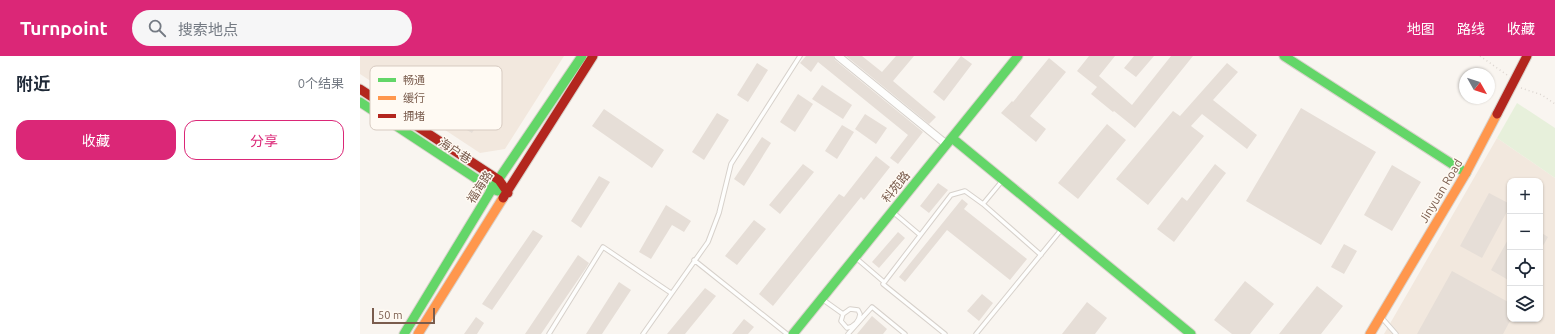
<!DOCTYPE html>
<html lang="zh">
<meta charset="utf-8">
<style>
body{margin:0;font-family:Ubuntu,"Noto Sans SC",sans-serif;background:#f6f6f7;color:#1f2937}
.controls{position:absolute;right:12px;bottom:12px;display:grid;overflow:hidden;border-radius:8px;box-shadow:0 1px 3px #0004}
.controls button{width:36px;height:36px;display:grid;place-items:center;padding:0;border:0;border-bottom:1px solid #e0e1e3;background:#fff;color:#1f2937;font:20px sans-serif}
.compass{position:absolute;left:1099px;top:12px;width:36px;height:36px;border-radius:50%;background:#fff;box-shadow:0 1px 3px #0004;rotate:129deg}
.scale{position:absolute;left:12px;bottom:10px;width:63px;box-sizing:border-box;padding-left:4px;border:2px solid #7a5c4d;border-top:0;font-size:11px;line-height:14px;white-space:nowrap;color:#7a5c4d;-webkit-text-stroke:3px #fffaf3;paint-order:stroke}
.list{margin:0;padding:0;list-style:none}
h2{display:flex;justify-content:space-between;align-items:center;height:52px;margin:0;padding:0 16px;font-size:17px}
h2 small{font-size:13px;font-weight:400;color:#747a83}
.actions{display:flex;gap:8px;padding:12px 16px}
.actions a{flex:1;padding:9px 0;border:1px solid #db2777;border-radius:12px;text-align:center;font-size:14px;color:#db2777}
.actions .main{background:#db2777;color:#fff}
.icon{flex:none;width:22px;height:22px;fill:none;stroke:currentColor;stroke-width:2;stroke-linecap:round;stroke-linejoin:round}
.map{position:relative;flex:none;width:1195px;height:278px;overflow:hidden}
header{display:flex;align-items:center;gap:24px;box-sizing:border-box;height:56px;padding:0 20px;background:#db2777;color:#fff}
header strong{font-size:19px}
nav{display:flex;gap:22px;margin-inline-start:auto;font-size:14px}
.search{width:280px;height:36px;background:#f6f6f7;display:flex;align-items:center;gap:10px;box-sizing:border-box;padding:0 14px;border-radius:22px;color:#747a83;font-size:15px}
main{display:flex}
aside{flex:1;background:#fff}
.map>svg:first-child{display:block}
.residential{fill:#f2e8de;fill-rule:evenodd}
.green{fill:#e7f0db}
.building{fill:#e6ded7}
.lines{fill:none;stroke-linecap:round;stroke-linejoin:round}
.lane-casing{stroke:#d7d1cb;stroke-width:5.5}
.street-casing{stroke:#d7d1cb;stroke-width:9}
.fast-casing{stroke:#d9d2cb;stroke-width:11}
.slow-casing{stroke:#d9d2cb;stroke-width:11}
.jam-casing{stroke:#d9d2cb;stroke-width:11}
.path{stroke:#dcd5d0;stroke-width:1.5;stroke-dasharray:1 3;stroke-linecap:butt}
.lane{stroke:#fefefd;stroke-width:3.5}
.street{stroke:#fefefd;stroke-width:7}
.fast{stroke:#63d668;stroke-width:9}
.slow{stroke:#ff974d;stroke-width:9}
.jam{stroke:#b3261e;stroke-width:9}
.labels{text-anchor:middle;stroke-width:3;stroke-linejoin:round;paint-order:stroke}
.street-label{font-size:12px;fill:#7a5c4d;stroke:#fffaf3}
.key{fill:#fffaf3;stroke:#d7cbc1;stroke-width:1}
.key-label{font-size:11px;fill:#7a5c4d}
</style>
<header>
<strong>Turnpoint</strong>
<div class="search"><svg class="icon" aria-label="search" viewBox="0 0 24 24"><circle cx="10" cy="10" r="6"/><path d="M15 15l6 6"/></svg>搜索地点</div>
<nav><a>地图</a><a>路线</a><a>收藏</a></nav>
</header>
<main>
<aside>
<h2>附近<small>0个结果</small></h2>
<ul class="list">
</ul>
<div class="actions"><a class="main">收藏</a><a>分享</a></div>
</aside>
<div class="map">
<svg width="1195" height="278" viewBox="0 0 1195 278">
<rect width="100%" height="100%" fill="#f9f5f0"/>
<path class="residential" d="M0,0H204L145,93L120,97L0,18Z
M1137,82L1195,122V278H1024ZM1150,125H1180V263H1150Z"/>
<path class="green" d="M1157,47L1195,72V122L1137,82Z"/>
<path class="building" d="M446,0H473L475,4L563,76L538,108L530,102L548,79L458,6L451,16L440,7Z
M486,0H502L522,16L536,0H554L533,25L576,61L569,68Z
M601,0L612,8L584,45L573,36Z
M729,0H755L739,20L772,49L811,0H833L775,72L754,55L753,56L731,38L737,31L717,15Z
M774,0H794L776,21L764,12Z
M689,2L706,16L670,60L686,73L676,86L641,57L652,45L653,46Z
M397,7L408,14L388,46L377,39Z
M867,7L878,16L853,44L897,79L887,93L842,58L831,70L844,80L788,149L756,123L813,55L820,60Z
M462,29L492,49L483,63L452,43Z
M124,30L136,37L112,77L100,70Z
M438,38L453,48L435,76L420,66Z
M941,52L1016,96L961,189L886,145Z
M244,53L304,94L292,112L232,70Z
M357,57L369,64L344,104L332,96Z
M505,58L527,72L516,88L495,73Z
M747,68L766,84L718,143L698,127Z
M482,69L494,76L477,103L465,95Z
M402,81L411,87L384,130L374,123Z
M516,100L530,111L504,144L501,141L413,250L399,238L479,138L484,141Z
M443,108L454,116L420,158L409,149Z
M855,108L866,117L814,186L797,173L822,141L827,145Z
M1032,109L1061,126L1032,175L1004,159Z
M239,120L250,126L221,172L211,165Z
M578,127L588,134L569,157L560,150Z
M1129,137L1150,148V150L1122,202L1100,190Z
M602,143L608,148L604,153L667,203L650,224L587,174L545,226L539,221Z
M306,149L331,165L324,176L312,169L291,203L279,196Z
M394,164L406,173L377,209L365,200Z
M173,174L183,180L132,254L122,248Z
M538,176L545,182L519,212L512,206Z
M1180,176L1188,181L1180,195Z
M1150,180V225L1131,214Z
M984,188L997,195L984,218L971,211Z
M218,199L229,207L226,212L181,278H165Z
M1092,215L1150,247V265L1143,278H1057Z
M885,225L914,248L890,278H872L854,264Z
M259,226L271,234L242,278H226Z
M957,230L983,250L961,278H919Z
M345,232L356,240L325,278H307Z
M622,238L633,247L619,265L607,255Z
M727,246L747,262L735,278H702Z
M512,260L527,273L523,278H497Z
M116,261L124,267L117,278H104Z
M384,263L394,271L388,278H372Z"/>
<g class="lines">
<defs>
<path id="lane" d="M623,148L681,199
M534,157L560,179
M496,202L524,226
M334,204L427,278
M462,243L483,258
M490,253L498,254L500,258C499,266 495,270 487,272L481,265L483,258Z
M1022,262L1036,278
M189,278L243,191L311,237
M283,278L348,186L359,157L371,108L440,0
M488,278L512,251L545,278
M585,278L523,228L591,139L605,135L623,148L642,125
M616,278L701,174"/>
<path id="street" d="M478,0L586,88"/>
<path id="fast" d="M924,0L1106,117
M0,46L132,133L138,135
M592,82L831,278
M44,278L132,133L222,0
M433,278L658,0"/>
<path id="slow" d="M58,278L143,142
M1010,278L1106,117L1137,58"/>
<path id="jam" d="M0,33L139,124L148,137
M1137,58L1167,0
M143,142L233,0"/>
</defs>
<use href="#lane" class="lane-casing"/>
<use href="#street" class="street-casing"/>
<use href="#fast" class="fast-casing"/>
<use href="#slow" class="slow-casing"/>
<use href="#jam" class="jam-casing"/>
<path class="path" d="M1120,0L1147,19
M1161,32L1182,39L1195,48"/>
<use href="#lane" class="lane"/>
<use href="#street" class="street"/>
<use href="#fast" class="fast"/>
<use href="#slow" class="slow"/>
<use href="#jam" class="jam"/>
</g>
<g class="labels">
<g class="street-label">
<text transform="translate(95 95) rotate(33)" y="4">海户巷</text>
<text transform="translate(120 131) rotate(-57)" y="4">福海路</text>
<text transform="translate(536 131) rotate(-51)" y="4">科苑路</text>
<text transform="translate(1081 135) rotate(-59)" y="4">Jinyuan Road</text>
</g>
</g>
<rect x="10" y="10" width="132" height="64" rx="6" class="key"/>
<rect x="18" y="22" width="18" height="4" fill="#63d668"/>
<rect x="18" y="40" width="18" height="4" fill="#ff974d"/>
<rect x="18" y="58" width="18" height="4" fill="#b3261e"/>
<g class="key-label">
<text x="43" y="28">畅通</text>
<text x="43" y="46">缓行</text>
<text x="43" y="64">拥堵</text>
</g>
</svg>
<div class="controls">
<button>+</button>
<button>−</button>
<button><svg class="icon" aria-label="locate" viewBox="0 0 24 24"><circle cx="12" cy="12" r="6"/><path d="M12 2v4M12 18v4M2 12h4M18 12h4"/></svg></button>
<button><svg class="icon" aria-label="layers" viewBox="0 0 24 24"><path d="M12 4l9 5-9 5-9-5zM3 14l9 5 9-5"/></svg></button>
</div>
<svg class="compass" viewBox="-18 -18 36 36"><path d="M0-13l5 13h-10z" fill="#e53935"/><path d="M0 13l5-13h-10z" fill="#747a83"/></svg>
<div class="scale">50 m</div>
</div>
</main>
